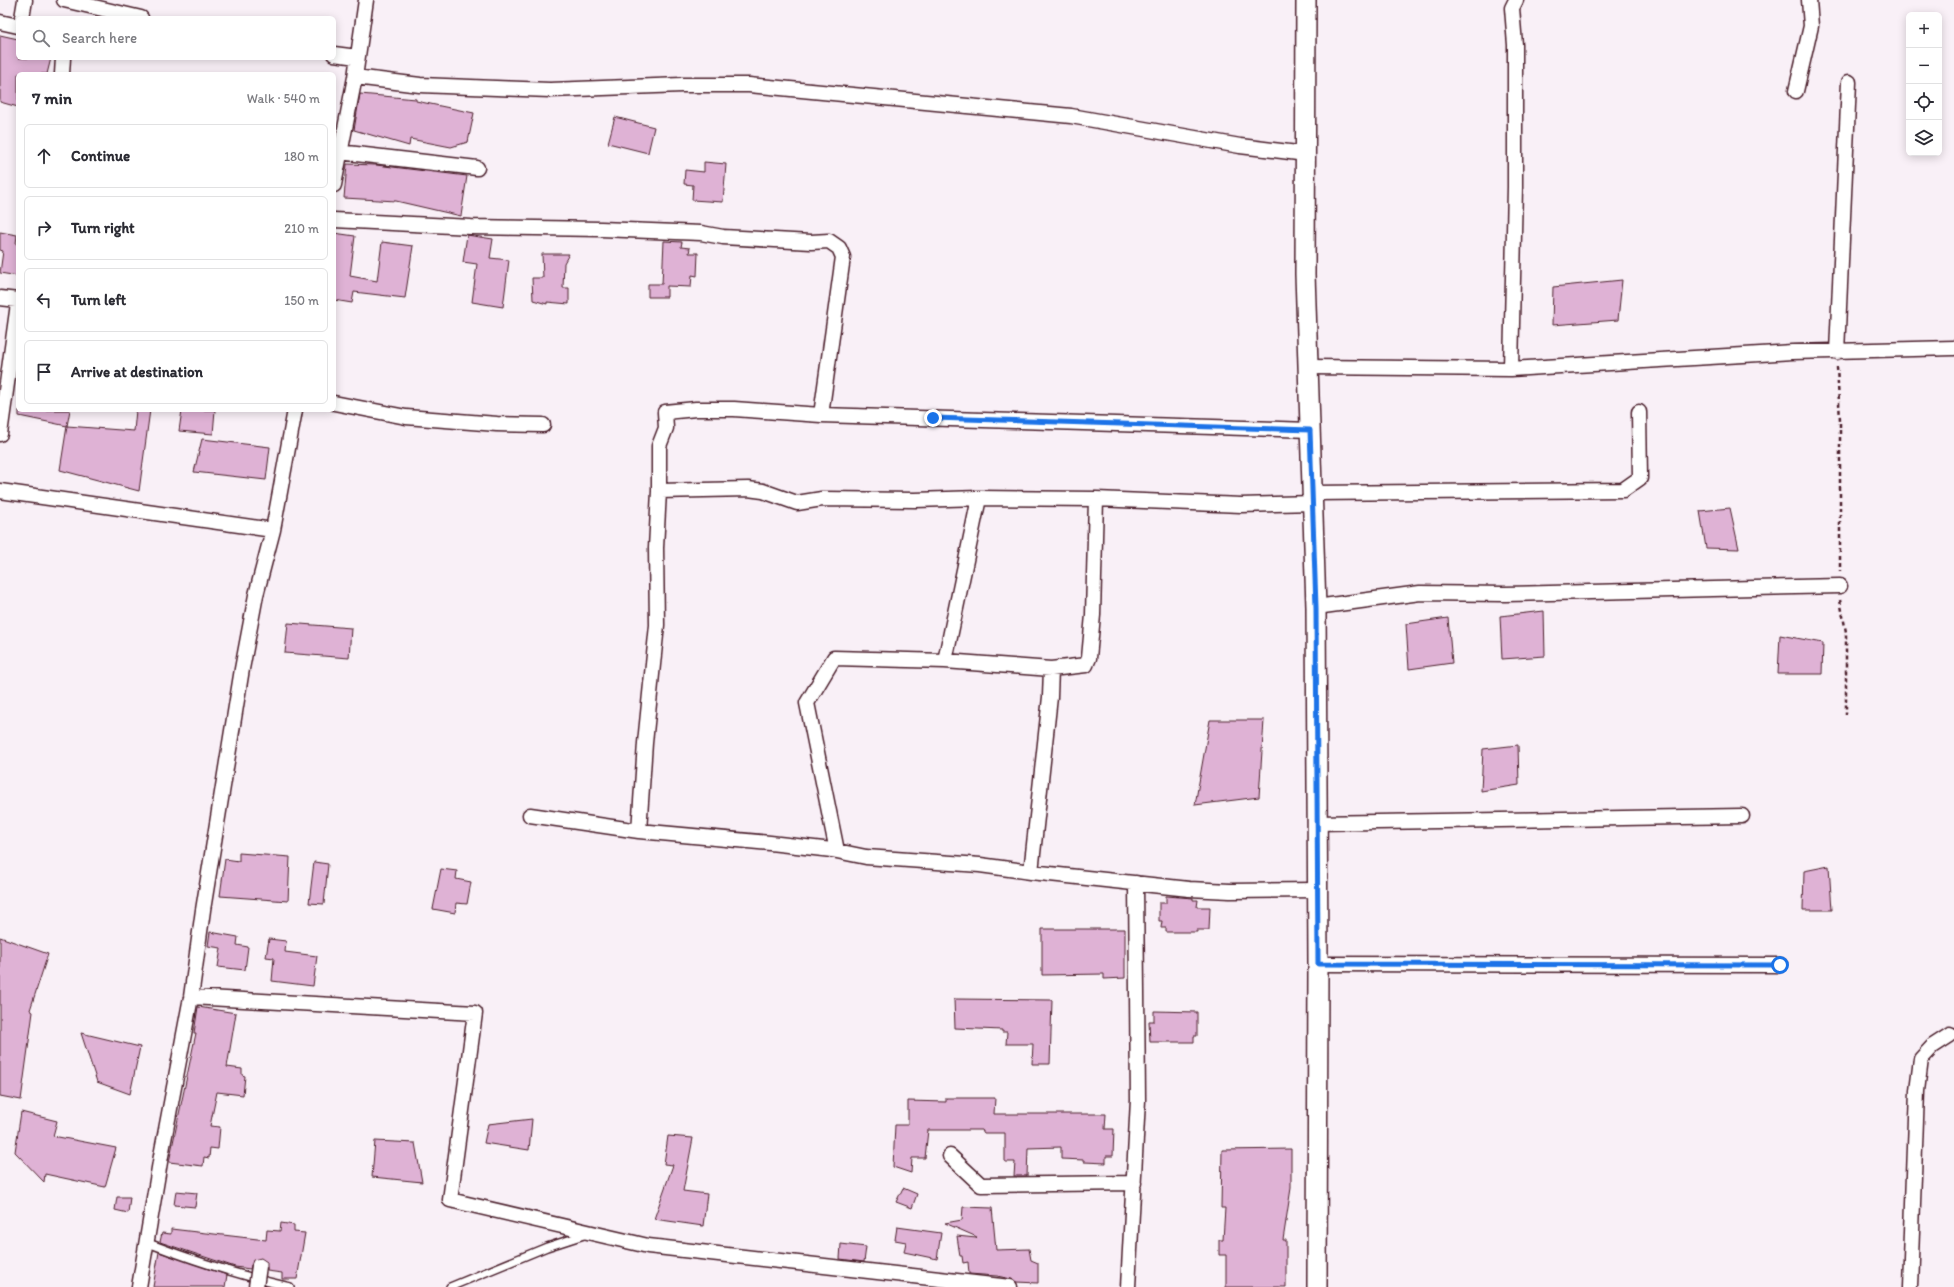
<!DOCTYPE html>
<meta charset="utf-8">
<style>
body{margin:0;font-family:Itim,sans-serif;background:#f7f7f7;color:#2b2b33}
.controls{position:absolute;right:12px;top:12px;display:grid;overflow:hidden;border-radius:6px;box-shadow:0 2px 10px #0003}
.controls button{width:36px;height:36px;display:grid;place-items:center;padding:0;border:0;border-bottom:1px solid #e1e1e2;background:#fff;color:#2b2b33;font:20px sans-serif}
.stop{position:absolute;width:12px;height:12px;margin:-9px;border:3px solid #1a73e8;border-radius:50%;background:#fff}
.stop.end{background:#1a73e8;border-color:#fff;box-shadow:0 1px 4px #0008}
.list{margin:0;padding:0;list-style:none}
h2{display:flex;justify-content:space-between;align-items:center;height:52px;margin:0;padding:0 16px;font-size:17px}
h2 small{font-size:13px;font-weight:400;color:#7c7c81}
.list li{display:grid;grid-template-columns:26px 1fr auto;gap:12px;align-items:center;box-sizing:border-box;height:64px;margin:0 8px 8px;padding:0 8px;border:1px solid #e1e1e2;border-radius:6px}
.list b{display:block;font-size:15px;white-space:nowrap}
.list em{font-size:13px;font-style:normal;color:#7c7c81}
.icon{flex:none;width:22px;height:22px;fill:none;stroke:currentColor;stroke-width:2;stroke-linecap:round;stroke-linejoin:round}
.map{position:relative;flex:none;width:1954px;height:1287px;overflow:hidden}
.search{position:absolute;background:#fff;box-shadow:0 2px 10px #0003;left:16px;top:16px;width:320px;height:44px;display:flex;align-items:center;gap:10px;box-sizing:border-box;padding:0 14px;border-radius:6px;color:#7c7c81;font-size:15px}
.panel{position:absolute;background:#fff;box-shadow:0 2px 10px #0003;left:16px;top:72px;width:320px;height:340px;border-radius:6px}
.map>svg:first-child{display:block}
.building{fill:#dfb2d5;stroke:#4a1f2b}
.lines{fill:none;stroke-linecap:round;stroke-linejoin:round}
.lane-casing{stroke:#4a1f2b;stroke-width:10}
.street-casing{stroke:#4a1f2b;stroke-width:17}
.secondary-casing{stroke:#4a1f2b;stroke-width:22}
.path{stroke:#4a1f2b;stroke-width:2.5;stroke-dasharray:4 3;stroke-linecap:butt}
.lane{stroke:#fff;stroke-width:7}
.street{stroke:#fff;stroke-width:14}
.secondary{stroke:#fff;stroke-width:19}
.street-bridge-casing{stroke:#4a1f2b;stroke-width:17;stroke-linecap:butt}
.street-bridge{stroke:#fff;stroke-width:14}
.route{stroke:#1a73e8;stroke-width:5}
</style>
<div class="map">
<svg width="1954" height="1287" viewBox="0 0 1954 1287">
<rect width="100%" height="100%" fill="#f9f0f7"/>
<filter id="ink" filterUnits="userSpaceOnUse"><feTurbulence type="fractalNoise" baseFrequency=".025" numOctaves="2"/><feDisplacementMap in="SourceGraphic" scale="8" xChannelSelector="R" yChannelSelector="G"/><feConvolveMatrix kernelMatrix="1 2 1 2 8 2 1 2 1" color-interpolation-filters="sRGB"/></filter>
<g filter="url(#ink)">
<path class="building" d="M0,35L18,39V58H51L47,74H18V107L0,102Z
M360,94L416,99V101L474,113L468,142L451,147L410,139L409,146L354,130Z
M615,117L654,127L648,153L608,143Z
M704,162L726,164L723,202L692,200L693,185L684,184L685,170L704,172Z
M347,164L376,165L467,176L461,216L396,201L344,198Z
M0,232L17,235L16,244H18V276L0,273L3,251L0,250Z
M334,233L355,236L350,276L377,281L382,242L413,246L405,298L354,292L352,303L334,300Z
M467,235L493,239L490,258L509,260L503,307L472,302L477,264L463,262Z
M664,241L682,242L681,247L690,248L689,253H698L697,276L692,275L691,287L667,286V297H648V284H662Z
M542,254H569L564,263L563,288H569V304L547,302V304L533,300L532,278H543Z
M1622,280L1618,320L1552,325L1553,287Z
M19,410H70L67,426L19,416Z
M136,410H150L139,491L60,470L67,426L134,431Z
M182,410H215L213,434L179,431Z
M202,439L270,447L266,480L194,472Z
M1730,508L1739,549L1706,548L1700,511Z
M1544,611L1545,656L1502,659L1500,616Z
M1448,618L1452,663L1409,669L1406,624Z
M288,623L351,628L349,658L285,653Z
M1780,635L1823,643L1822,674H1778Z
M1210,720H1264L1259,797L1195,805Z
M1518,745L1519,785L1481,791L1483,749Z
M239,853L290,857L288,901L220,896L225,859L239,861Z
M314,862L328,864L324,904L309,903Z
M1829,866L1832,910H1803L1804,871Z
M441,869L457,871L456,879L471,882L467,904L456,903L455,913L433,909Z
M1166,896L1193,898V900H1198L1197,907H1210L1209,930H1197V932H1166V928H1161L1162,921H1159V903H1166Z
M1042,929H1125V978L1104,979V974L1042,975Z
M210,932L238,937L237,945L248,947L245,970L218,967L221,948L208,946Z
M0,937L48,954L30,1010L33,1012L21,1100L0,1096Z
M269,939L286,941L285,952L317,956L313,986L272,981L274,958L266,957Z
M954,999L1052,1000L1050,1064H1032L1033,1044H1006L1007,1032H1002V1030L955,1028Z
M198,1007L236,1013L227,1067L242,1069V1075L245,1076L243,1095L217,1092L210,1126L220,1127L218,1149L210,1148L209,1158L204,1157L203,1166L169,1162L196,1033H194Z
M1154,1011L1197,1012V1036H1194V1042H1150L1149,1021H1154Z
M81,1033L140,1047L130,1094L97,1082Z
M946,1098H995L994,1114H1106L1105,1129H1114L1113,1156H1106V1163L1084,1162V1160L1061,1159V1147L1028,1148L1027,1176H1014L1015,1162H1005V1133H984L982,1130H928L925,1158H912L911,1173L893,1167L895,1125H908V1101L946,1102Z
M21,1112L57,1121L53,1136L116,1148L105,1187L45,1174L44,1182L15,1152Z
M532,1119L529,1150L484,1143L488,1124Z
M668,1136L693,1138L683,1191L707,1194L703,1226L654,1219L673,1165L664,1164Z
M375,1141L415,1143L422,1182L372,1177Z
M1291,1149V1188L1283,1240H1286V1287H1226V1255H1219V1240H1223L1225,1208H1221L1222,1150Z
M903,1188L917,1194L912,1208L896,1202Z
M176,1191L197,1193L195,1207L174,1205Z
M117,1197H130L128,1213L115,1210Z
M963,1207L992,1208L996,1250L1029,1249L1031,1260L1038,1263V1283L1016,1282L1011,1279L997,1276L969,1274L968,1262L963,1263L962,1256H960L957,1236L976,1238L977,1237L945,1223L962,1220Z
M281,1223L294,1225V1232L305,1233L297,1279H282V1273L267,1271V1262L261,1258L253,1260L250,1269L235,1267L160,1242L162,1233L171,1234V1229L266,1240L267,1230L280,1231Z
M897,1227L941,1233L937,1259L904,1252L906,1242L895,1240Z
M841,1244L866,1247L864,1262L840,1259Z
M159,1252L227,1275L225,1287H153Z"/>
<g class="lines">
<defs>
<path id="lane" d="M148,1243C195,1261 241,1276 290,1287
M450,1287L547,1247L587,1234"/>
<path id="street" d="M64,0L141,18
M22,18L25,0
M0,22L18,26
M334,54L357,57
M62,74L63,58
M355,77L420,85L550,90L682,85H749L1071,116L1240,146L1306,154
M1796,91L1811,26L1809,0
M339,152L477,168
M334,185L355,77L366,0
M334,220L471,227L601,229L701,233L723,237L811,242L829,241L839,248L843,257L821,415
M0,298L18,300
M1837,352L1849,82
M1309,367L1511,369L1792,352L1954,348
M1511,369L1515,187V45L1512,8L1516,0
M334,403L406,417L497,424L543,425
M0,434L18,304
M0,491L273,530
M659,491V446L666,428L665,412L696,409H734L821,415L1310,430
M1313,493L1623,490L1640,478L1639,412
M1316,607L1420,593L1505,594L1840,586
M945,661L979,498
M530,815L639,831L770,843L832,850L866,857L980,865L1031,872L1189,889L1230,891L1318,890
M1316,823L1742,816
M639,831L645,743L657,625L656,548L659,491L748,489L763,491L797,503L822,499L915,500L979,498L1096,499L1241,505L1314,503
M837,851L807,703L834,658L945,661L1051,669L1086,665L1089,658L1093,615L1096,499
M1031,872L1050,697L1051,669
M1318,964L1780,965
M191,997L475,1013L450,1200L648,1246L1010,1287
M950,1156L981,1185L1134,1183
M139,1287L161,1156L191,997L203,910L242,669L256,595L273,530L295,410
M1128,1287L1138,1100L1136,883
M1910,1287L1917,1091L1921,1059L1933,1046L1950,1035"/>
<path id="secondary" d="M1306,0L1305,274L1316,607L1318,964L1317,1287"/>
</defs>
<use href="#lane" class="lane-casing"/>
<use href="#street" class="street-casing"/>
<use href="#secondary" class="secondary-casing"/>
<path class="path" d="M1837,367L1840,420V571
M1840,600L1846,632V714"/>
<use href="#lane" class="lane"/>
<use href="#street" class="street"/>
<use href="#secondary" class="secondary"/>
<defs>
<path id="street-bridge" d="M256,1287L259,1266"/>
</defs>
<use href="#street-bridge" class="street-bridge-casing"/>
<use href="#street-bridge" class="street-bridge"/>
</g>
</g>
<g class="lines" filter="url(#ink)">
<path class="route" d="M933,418L1310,430L1316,607L1318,964L1780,965"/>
</g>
</svg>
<div class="controls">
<button>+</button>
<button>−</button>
<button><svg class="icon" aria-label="locate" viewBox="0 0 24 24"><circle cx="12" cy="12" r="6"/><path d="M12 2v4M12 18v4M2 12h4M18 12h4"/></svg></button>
<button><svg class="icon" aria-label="layers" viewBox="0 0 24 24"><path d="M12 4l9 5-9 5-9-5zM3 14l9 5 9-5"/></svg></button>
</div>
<div class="stop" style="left:1780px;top:965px"></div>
<div class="stop end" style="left:933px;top:418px"></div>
<div class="search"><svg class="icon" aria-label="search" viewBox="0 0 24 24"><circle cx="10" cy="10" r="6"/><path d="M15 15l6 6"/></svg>Search here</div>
<section class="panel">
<h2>7 min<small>Walk · 540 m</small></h2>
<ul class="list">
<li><svg class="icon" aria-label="ahead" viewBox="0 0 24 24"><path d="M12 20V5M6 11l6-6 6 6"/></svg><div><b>Continue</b></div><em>180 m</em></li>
<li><svg class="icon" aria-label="right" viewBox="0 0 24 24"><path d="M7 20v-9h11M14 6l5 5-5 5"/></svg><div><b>Turn right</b></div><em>210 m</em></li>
<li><svg class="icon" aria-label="left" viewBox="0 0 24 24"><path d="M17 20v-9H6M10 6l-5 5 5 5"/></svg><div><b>Turn left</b></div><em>150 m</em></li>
<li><svg class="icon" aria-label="arrive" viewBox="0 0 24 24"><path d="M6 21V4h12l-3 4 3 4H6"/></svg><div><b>Arrive at destination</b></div></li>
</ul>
</section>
</div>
